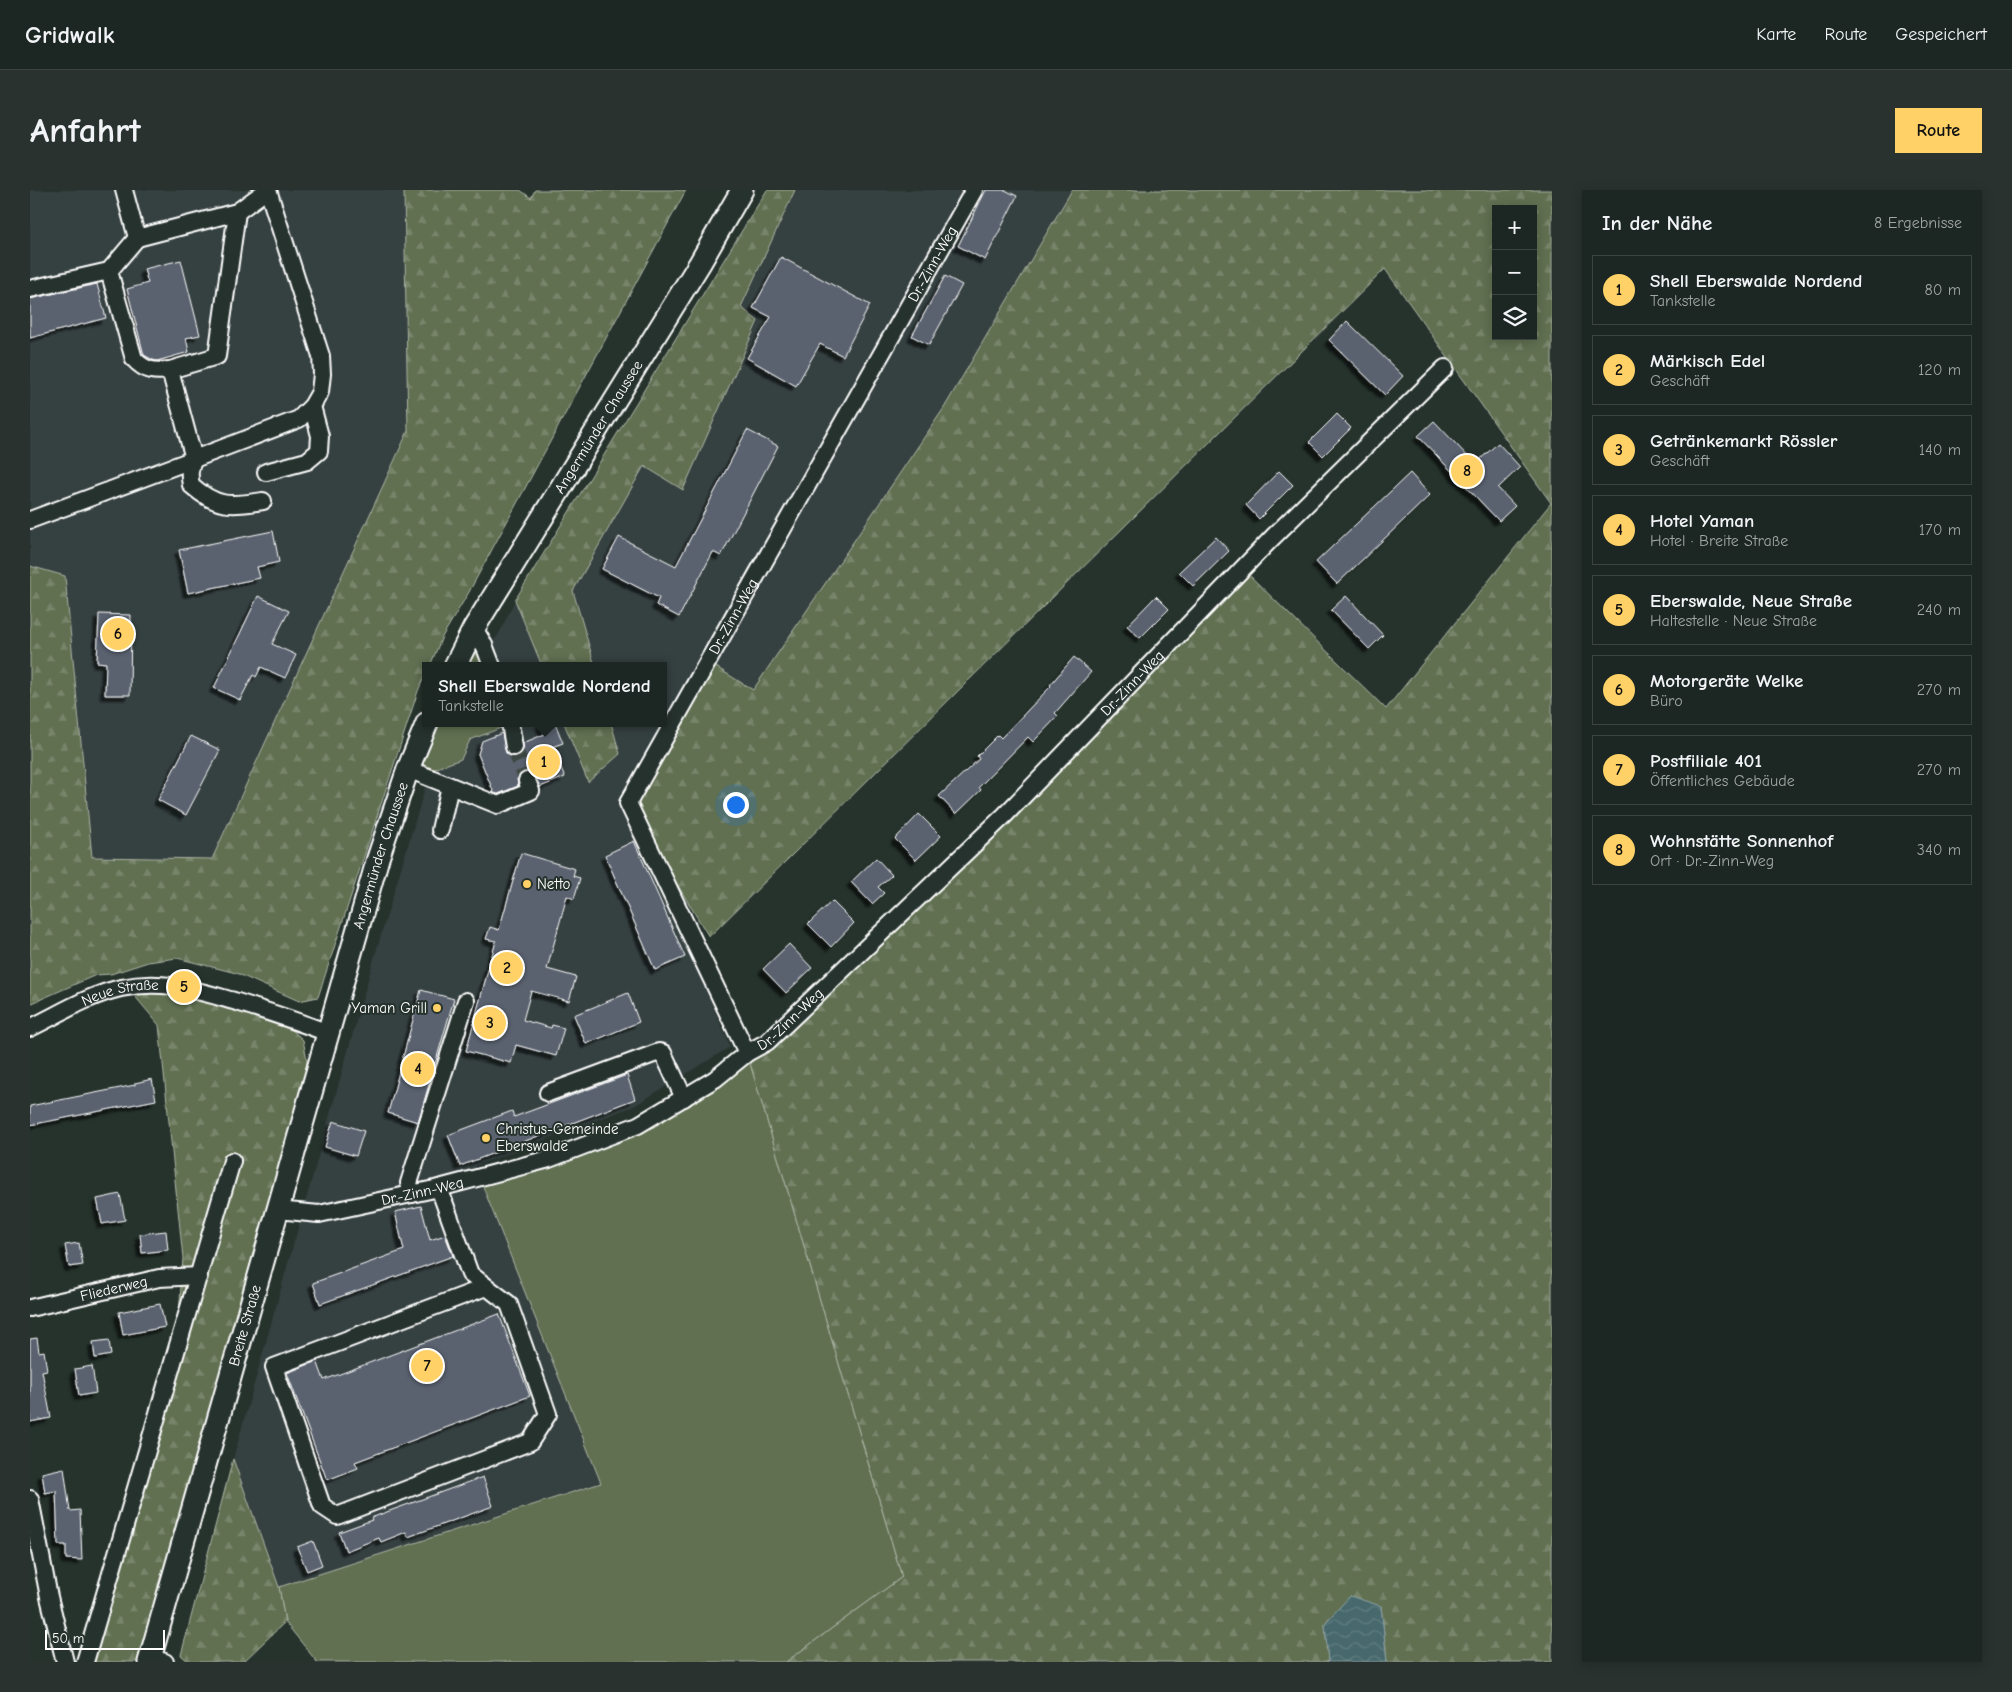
<!DOCTYPE html>
<html lang="de">
<meta charset="utf-8">
<style>
body{margin:0;font-family:"Comic Neue",sans-serif;background:#29322f;color:#f1f3f6}
.controls{position:absolute;right:15px;top:15px;display:grid;overflow:hidden;border-radius:0px;box-shadow:0 2px 12px #0003}
.controls button{width:45px;height:45px;display:grid;place-items:center;padding:0;border:0;border-bottom:1px solid #3a4340;background:#1c2622;color:#f1f3f6;font:25px sans-serif}
.scale{position:absolute;left:15px;bottom:12px;width:120px;box-sizing:border-box;padding-left:5px;border:2px solid #fff;border-top:0;font-size:14px;line-height:18px;white-space:nowrap;color:#fff;-webkit-text-stroke:4px #26332d;paint-order:stroke}
.you{position:absolute;left:705px;top:614px;width:18px;height:18px;margin:-12px;border:4px solid #fff;border-radius:50%;background:#1a73e8;box-shadow:0 0 0 8px #1a73e833}
.badge{display:grid;place-items:center;width:32px;height:32px;border-radius:50%;background:#ffd166;color:#111;font-size:16px;font-weight:700}
.pin{position:absolute;translate:-50% -50%;border:2px solid #fff;box-shadow:0 1px 5px #0006}
.popup{position:absolute;left:392px;top:472px;width:245px;height:65px;box-sizing:border-box;display:grid;place-content:center;border-radius:0px;background:#1c2622;filter:drop-shadow(0 1px 4px #0005);font-size:16px;white-space:nowrap;color:#a0a5a5}
.popup b{font-size:19px;color:#f1f3f6}
.popup::after{content:'';position:absolute;left:50%;top:100%;margin-left:-10px;border:10px solid transparent;border-top-color:#1c2622}
.list{margin:0;padding:0;list-style:none}
h2{display:flex;justify-content:space-between;align-items:center;height:65px;margin:0;padding:0 20px;font-size:21px}
h2 small{font-size:16px;font-weight:400;color:#a0a5a5}
.list li{display:grid;grid-template-columns:32px 1fr auto;gap:15px;align-items:center;box-sizing:border-box;height:70px;margin:0 10px 10px;padding:0 10px;border:1px solid #3a4340;border-radius:0px}
.list b{display:block;font-size:19px;white-space:nowrap}
.list p{margin:0;font-size:16px;white-space:nowrap;color:#a0a5a5}
.list em{font-size:16px;font-style:normal;color:#a0a5a5}
.icon{flex:none;width:28px;height:28px;fill:none;stroke:currentColor;stroke-width:2;stroke-linecap:round;stroke-linejoin:round}
.map{position:relative;flex:none;width:1522px;height:1472px;overflow:hidden;border-radius:0px}
header{display:flex;align-items:center;gap:30px;box-sizing:border-box;height:70px;padding:0 25px;background:#1c2622;border-bottom:1px solid #3a4340}
header strong{font-size:24px}
nav{display:flex;gap:28px;margin-inline-start:auto;font-size:18px}
.intro{display:flex;align-items:center;justify-content:space-between;box-sizing:border-box;height:120px;padding:0 30px}
h1{margin:0;font-size:35px}
.button{padding:12px 22px;border-radius:0px;background:#ffd166;color:#111;font-size:18px;font-weight:700}
main{display:flex;gap:30px;padding:0 30px}
aside{flex:1;background:#1c2622;border-radius:0px;box-shadow:0 2px 12px #0003}
.map>svg:first-child{display:block}
.built{fill:#364141}
.green{fill:#606f51;stroke:#b0b7a8}
.forest{fill:url(#forest-firs);stroke:#b0b7a8;fill-rule:evenodd}
.water{fill:url(#water-waves);stroke:#90a4a7}
.building{fill:#5a6270;stroke:#fff;filter:url(#shadow)}
.lines{fill:none;stroke-linecap:round;stroke-linejoin:round}
.minor-tunnel{stroke:#3c4742;stroke-width:16;stroke-dasharray:16 8;stroke-linecap:butt}
.minor-casing{stroke:#fff;stroke-width:20}
.major-casing{stroke:#fff;stroke-width:25}
.minor{stroke:#26332d;stroke-width:16}
.major{stroke:#26332d;stroke-width:21}
.poi-dot{fill:#ffd166;stroke:#26332d;stroke-width:2}
.labels{text-anchor:middle;stroke-width:4;stroke-linejoin:round;paint-order:stroke}
.street-label{font-size:15px;fill:#fff;stroke:#26332d}
.poi-label{font-size:15px;fill:#fff;stroke:#26332d;text-anchor:start}
</style>
<header>
<strong>Gridwalk</strong>
<nav><a>Karte</a><a>Route</a><a>Gespeichert</a></nav>
</header>
<div class="intro"><h1>Anfahrt</h1><a class="button">Route</a></div>
<main>
<div class="map">
<svg width="1522" height="1472" viewBox="0 0 1522 1472">
<defs>
<pattern id="forest-firs" width="22" height="20" patternUnits="userSpaceOnUse" patternTransform="scale(1.25)"><rect width="22" height="20" fill="#606f51"/><path d="M5 1l3.5 6h-7zM16 11l3.5 6h-7z" fill="#78856b"/></pattern>
<pattern id="water-waves" width="16" height="10" patternUnits="userSpaceOnUse" patternTransform="scale(1.25)"><rect width="16" height="10" fill="#46686c"/><path d="M0 5q4-4 8 0t8 0" fill="none" stroke="#627f82"/></pattern>
<filter id="shadow"><feDropShadow dx="-4.5" dy="4.5" stdDeviation="1" flood-color="#0009"/></filter>
</defs>
<rect width="100%" height="100%" fill="#26332d"/>
<filter id="ink" filterUnits="userSpaceOnUse"><feTurbulence type="fractalNoise" baseFrequency=".02" numOctaves="2"/><feDisplacementMap in="SourceGraphic" scale="10" xChannelSelector="R" yChannelSelector="G"/><feConvolveMatrix kernelMatrix="1 2 1 2 8 2 1 2 1" color-interpolation-filters="sRGB"/></filter>
<g filter="url(#ink)">
<path class="built" d="M0,0H374L378,241L182,669L62,667L35,386L0,376Z
M765,0H1042L914,218L723,501L678,472L598,613L700,857L604,916L445,976L571,1293L249,1397L203,1269L343,772L405,565L419,533H534L558,591L590,564L581,533H633V476H565L543,401L614,275L653,300L711,117Z
M485,410L512,476H443L469,444Z"/>
<path class="green" d="M451,460L458,476H436L443,461Z
M409,533H475L476,536L440,550L431,569L396,582L390,573Z
M717,863L872,1387L756,1472H287L255,1432L249,1397L571,1293L449,987L608,935Z"/>
<path class="forest" d="M374,0H490L501,8L505,0H656L439,402L412,447L400,476H395V485L388,501L288,807L269,811L206,783L147,768L118,772L81,784L66,785L0,814V376L35,386L62,667L182,669L378,241Z
M737,0H765L711,117L728,131L653,300L614,276L543,401L565,476H512L485,410Z
M1042,0H1522V1472H1357L1351,1416L1295,1433L1298,1472H756L872,1387L717,863L737,852L1213,379L1356,519L1521,313L1355,79L679,747L598,613L678,472L723,500L914,218ZM1466,19H1503V146H1466Z
M534,533H581L590,564L558,592Z
M128,802L192,813L258,836L273,850L277,870L274,896L113,1472H49L149,1125L153,1068L129,835L103,804Z
M203,1269L249,1397L255,1432L213,1472H159L151,1465Z"/>
<path class="water" d="M1320,1406L1351,1416L1357,1472H1298L1295,1433Z"/>
<path class="building" d="M956,0H975L987,6L955,70L928,56Z
M751,67L840,115L813,166L790,154L766,196L717,168L741,127L723,118Z
M151,70L170,145L156,148L159,162L127,171L123,170L114,165L97,99L118,93L114,79Z
M915,86L932,95L899,155L882,146Z
M67,94L76,128L0,148V109Z
M1317,131L1373,186L1355,205L1299,150Z
M1307,224L1321,238L1293,266L1279,252Z
M1404,231L1445,274L1468,253L1490,277L1468,298L1485,316L1469,331L1388,246Z
M717,240L748,256L691,366L683,362L649,427L626,415L629,408L572,379L589,347L646,376Z
M1249,281L1263,295L1229,329L1216,315Z
M1380,283L1400,305L1307,394L1286,372Z
M243,341L249,372L227,377L230,388L158,403L149,360Z
M1186,347L1199,361L1163,396L1149,382Z
M228,406L259,421L242,454L266,465L255,488L231,477L226,487L223,485L210,510L184,498Z
M1126,406L1139,419L1110,448L1097,436Z
M1316,406L1353,445L1339,459L1301,420Z
M69,424L101,425L100,505H75L76,473L67,472Z
M1044,467L1061,482L1025,523L1028,526L1003,552L998,547L949,597L951,600L926,624L909,606L949,569L947,566L968,545L971,548L1021,496L1020,495Z
M510,533H525L533,553L522,557L535,587L510,597L504,583L494,582L487,589L488,596L468,604L464,603L448,564L452,551L472,543L476,563L480,566L486,567L493,561V553L515,544Z
M161,546L190,560L156,625L128,610Z
M889,624L911,646L886,670L865,649Z
M604,651L655,767L625,780L575,665Z
M491,663L545,679L543,686L550,688L544,709L537,706L517,779L546,787L539,811L501,801L493,830L521,838L522,835L534,838L526,866L486,855L481,873L436,861L466,751L456,749L460,737L469,740Z
M846,668L862,685L848,697L854,703L842,714L821,692Z
M802,711L824,733L801,757L778,734Z
M759,754L782,778L756,803L733,779Z
M391,800L424,809L388,932L358,923Z
M598,803L609,832L556,854L544,825Z
M597,885L605,909L430,976L418,945L482,921L484,927Z
M122,889L126,910L0,935V916L105,895V893Z
M303,931L334,941L326,966L295,957Z
M90,1004L95,1030L72,1034L67,1009Z
M391,1016L400,1050L415,1045L423,1066L290,1114L283,1093L374,1060L365,1022Z
M136,1041L138,1060L112,1063L110,1044Z
M49,1053L53,1075L39,1077L35,1055Z
M130,1114L135,1137L93,1145L89,1122Z
M469,1124L500,1206L325,1272L328,1278L297,1290L257,1183L287,1171L294,1190Z
M7,1148L9,1162L14,1161L17,1180L12,1181L21,1228L0,1232V1149Z
M79,1150L81,1165L65,1168L63,1152Z
M62,1176L66,1203L49,1206L45,1179Z
M34,1278L40,1321L50,1320L52,1370L36,1369V1355H28L26,1301L15,1303L12,1283Z
M453,1287L463,1316L378,1347L376,1342L351,1352L349,1348L316,1361L309,1342L342,1330L341,1328L354,1323Z
M283,1351L292,1375L277,1381L267,1357Z"/>
<g class="lines">
<path class="minor-tunnel" d="M484,557L497,591"/>
<defs>
<g id="minor">
<path d="M94,0L107,48L207,22L237,0"/>
<path d="M207,22L187,166L140,180L164,269L269,229L282,216L290,202L292,184L291,166L238,0"/>
<path d="M79,81L104,169C115,181 124,182 140,180"/>
<path d="M0,99L79,81L107,48"/>
<path d="M164,269C159,278 159,285 161,295C187,318 200,316 233,311"/>
<path d="M236,282L277,271L289,261L290,246L282,216"/>
<path d="M0,330L164,269"/>
<path d="M444,438L454,455L462,476"/>
<path d="M480,533L484,557"/>
<path d="M378,579L468,615L501,601L497,591"/>
<path d="M410,640L420,596"/>
<path id="s1" d="M0,838C29,824 59,805 91,798C133,789 164,800 204,811C236,821 267,831 298,843"/>
<path id="s2" d="M717,863L598,613L944,0"/>
<path d="M518,903L629,862L633,863L654,908"/>
<path d="M409,998L440,1084L479,1114L518,1224L500,1252L307,1326L292,1316L244,1177L456,1097"/>
<path d="M382,1004L379,993L436,811"/>
<path id="s3" d="M247,1020L289,1024L409,998L519,969L608,935L685,889L717,863L737,852L975,625L1243,347L1415,178"/>
<path id="s4" d="M0,1118L129,1088L169,1086"/>
<path d="M0,1309L19,1407L35,1472"/>
<path d="M121,1468L135,1472"/>
<path d="M55,1472L202,971"/>
</g>
<g id="major">
<path id="s5" d="M425,476L444,438L670,73L712,0"/>
<path id="s6" d="M119,1472L348,668L378,579L397,533"/>
</g>
</defs>
<use href="#minor" class="minor-casing"/>
<use href="#major" class="major-casing"/>
<use href="#minor" class="minor"/>
<use href="#major" class="major"/>
</g>
</g>
<g class="poi-dot">
<circle cx="497" cy="694" r="5"/>
<circle cx="407" cy="818" r="5"/>
<circle cx="456" cy="948" r="5"/>
</g>
<g class="labels">
<g class="street-label">
<text dy="5" stroke="none"><textPath href="#s2" startOffset="896">Dr.-Zinn-Weg</textPath></text>
<text dy="5" stroke="none"><textPath href="#s5" startOffset="279">Angermünder Chaussee</textPath></text>
<text dy="5" stroke="none"><textPath href="#s2" startOffset="491">Dr.-Zinn-Weg</textPath></text>
<text dy="5" stroke="none"><textPath href="#s3" startOffset="1040">Dr.-Zinn-Weg</textPath></text>
<text dy="5" stroke="none"><textPath href="#s6" startOffset="839">Angermünder Chaussee</textPath></text>
<text dy="5" stroke="none"><textPath href="#s1" startOffset="98">Neue Straße</textPath></text>
<text dy="5" stroke="none"><textPath href="#s3" startOffset="560">Dr.-Zinn-Weg</textPath></text>
<text dy="5" stroke="none"><textPath href="#s3" startOffset="148">Dr.-Zinn-Weg</textPath></text>
<text dy="5" stroke="none"><textPath href="#s4" startOffset="86">Fliederweg</textPath></text>
<text dy="5" stroke="none"><textPath href="#s6" startOffset="350">Breite Straße</textPath></text>
</g>
<g class="poi-label">
<text x="507" y="699">Netto</text>
<text x="397" y="823" text-anchor="end">Yaman Grill</text>
<text x="466" y="944">Christus-Gemeinde<tspan x="466" dy="17">Eberswalde</tspan></text>
</g>
</g>
</svg>
<div class="controls">
<button>+</button>
<button>−</button>
<button><svg class="icon" aria-label="layers" viewBox="0 0 24 24"><path d="M12 4l9 5-9 5-9-5zM3 14l9 5 9-5"/></svg></button>
</div>
<div class="scale">50 m</div>
<div class="you"></div>
<div class="pin badge" style="left:514px;top:572px">1</div>
<div class="popup"><b>Shell Eberswalde Nordend</b>Tankstelle</div>
<div class="pin badge" style="left:477px;top:778px">2</div>
<div class="pin badge" style="left:460px;top:833px">3</div>
<div class="pin badge" style="left:388px;top:879px">4</div>
<div class="pin badge" style="left:154px;top:797px">5</div>
<div class="pin badge" style="left:88px;top:444px">6</div>
<div class="pin badge" style="left:397px;top:1176px">7</div>
<div class="pin badge" style="left:1437px;top:281px">8</div>
</div>
<aside>
<h2>In der Nähe<small>8 Ergebnisse</small></h2>
<ul class="list">
<li><span class="badge">1</span><div><b>Shell Eberswalde Nordend</b><p>Tankstelle</p></div><em>80 m</em></li>
<li><span class="badge">2</span><div><b>Märkisch Edel</b><p>Geschäft</p></div><em>120 m</em></li>
<li><span class="badge">3</span><div><b>Getränkemarkt Rössler</b><p>Geschäft</p></div><em>140 m</em></li>
<li><span class="badge">4</span><div><b>Hotel Yaman</b><p>Hotel · Breite Straße</p></div><em>170 m</em></li>
<li><span class="badge">5</span><div><b>Eberswalde, Neue Straße</b><p>Haltestelle · Neue Straße</p></div><em>240 m</em></li>
<li><span class="badge">6</span><div><b>Motorgeräte Welke</b><p>Büro</p></div><em>270 m</em></li>
<li><span class="badge">7</span><div><b>Postfiliale 401</b><p>Öffentliches Gebäude</p></div><em>270 m</em></li>
<li><span class="badge">8</span><div><b>Wohnstätte Sonnenhof</b><p>Ort · Dr.-Zinn-Weg</p></div><em>340 m</em></li>
</ul>
</aside>
</main>
